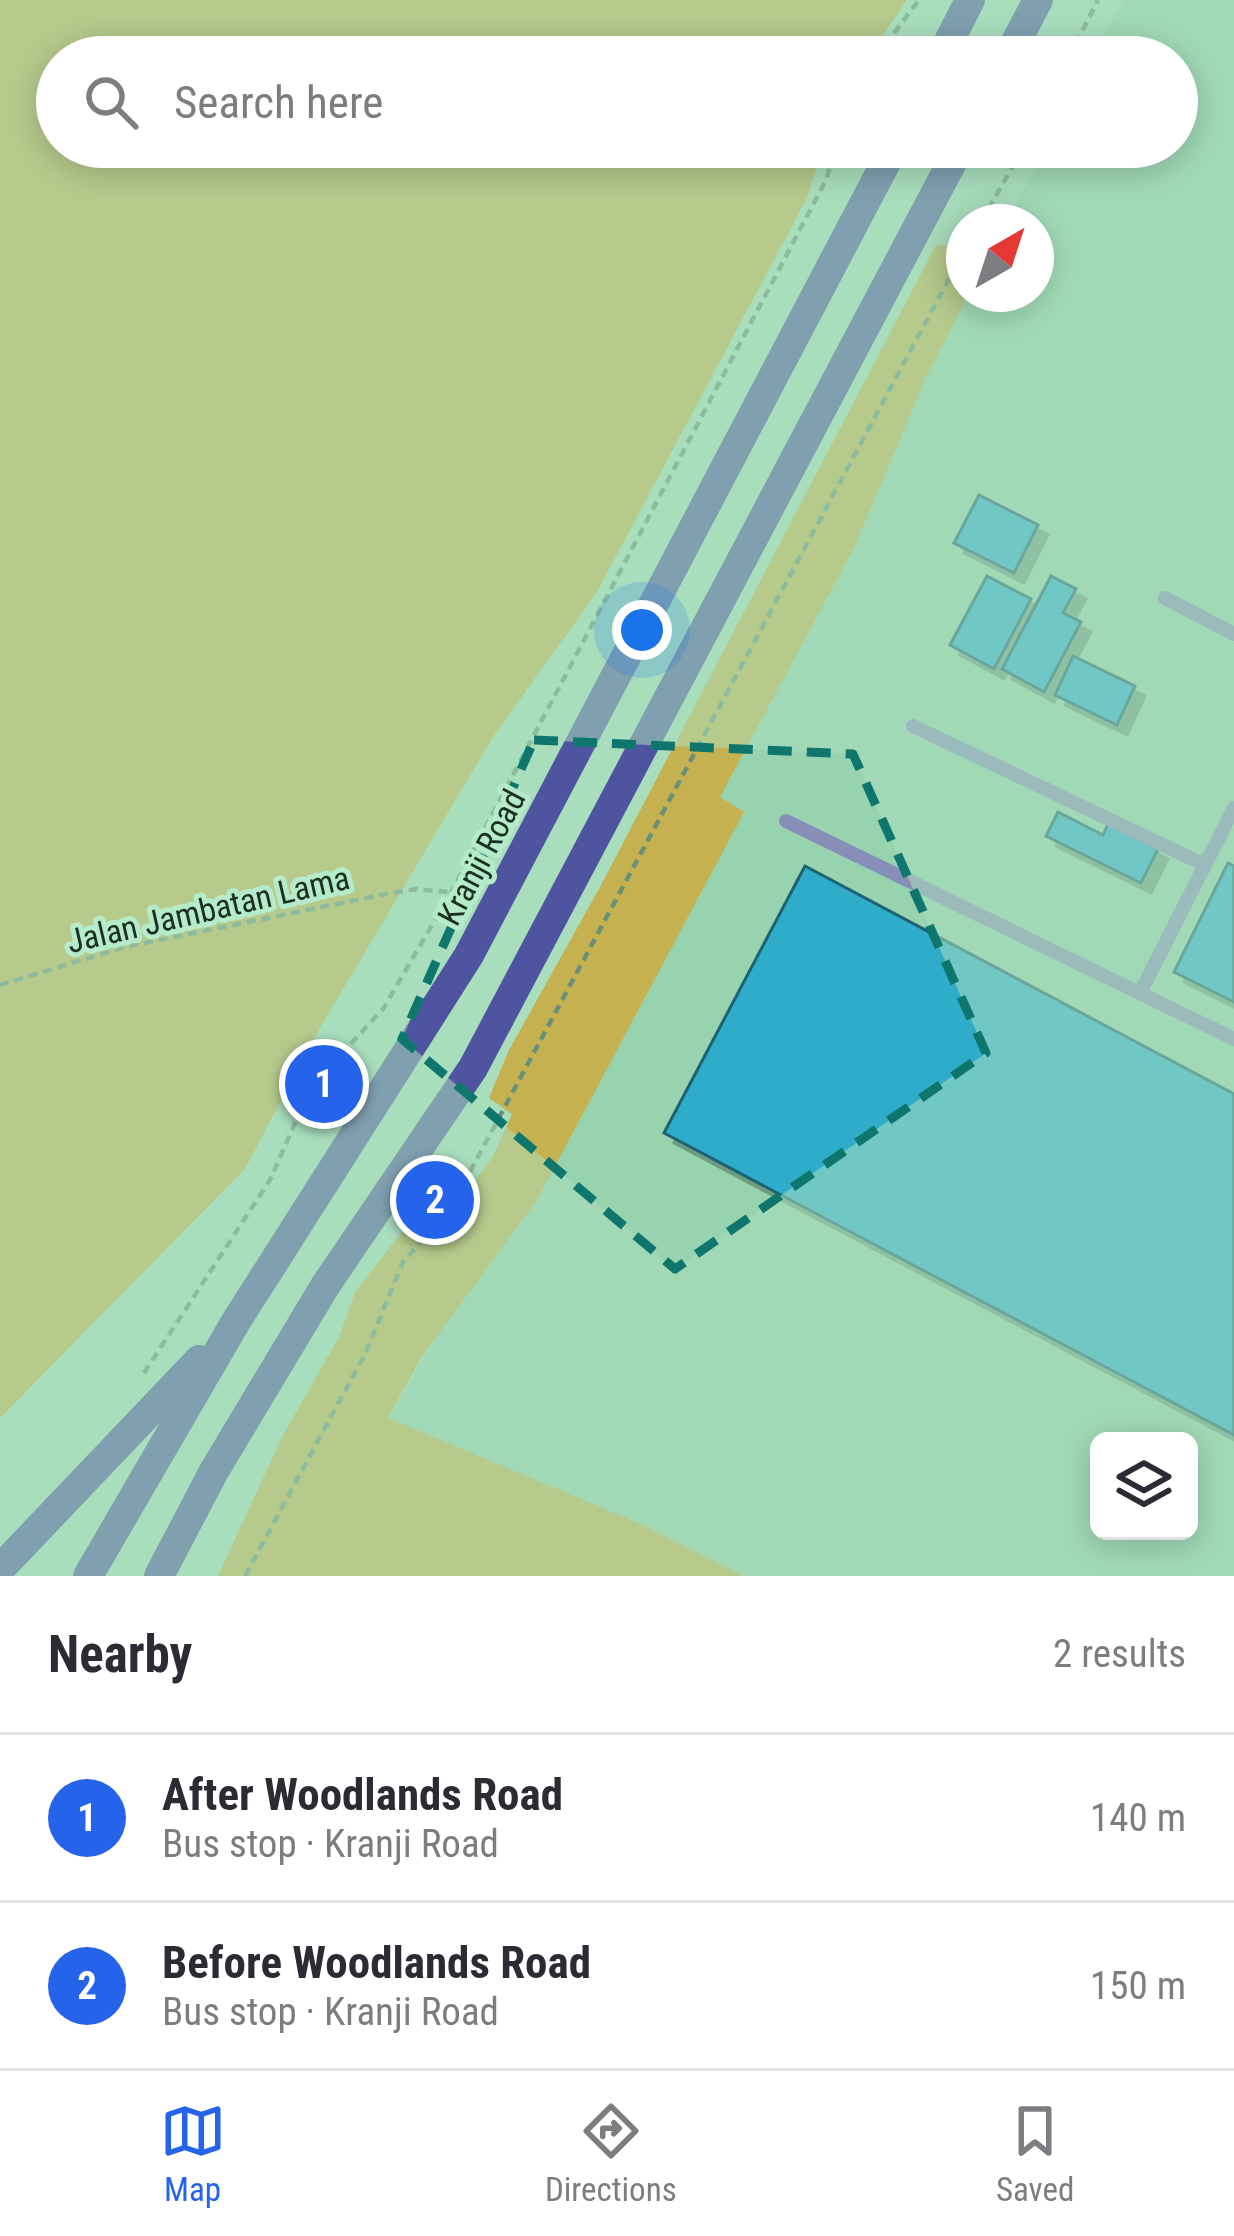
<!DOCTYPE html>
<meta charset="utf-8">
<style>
body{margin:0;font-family:"Roboto Condensed",sans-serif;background:#f7f7f7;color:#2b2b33}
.controls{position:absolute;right:36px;bottom:36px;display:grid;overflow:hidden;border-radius:18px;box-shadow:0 6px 30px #0003}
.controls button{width:108px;height:108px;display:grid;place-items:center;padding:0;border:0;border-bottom:3px solid #e1e1e2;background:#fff;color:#2b2b33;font:60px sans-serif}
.compass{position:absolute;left:946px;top:204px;width:108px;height:108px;border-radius:50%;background:#fff;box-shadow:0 6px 30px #0003;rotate:39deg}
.you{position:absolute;left:642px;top:630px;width:42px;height:42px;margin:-30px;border:9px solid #fff;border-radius:50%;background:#1a73e8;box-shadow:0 0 0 18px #1a73e833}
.badge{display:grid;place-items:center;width:78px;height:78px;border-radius:50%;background:#2563eb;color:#fff;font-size:39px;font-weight:700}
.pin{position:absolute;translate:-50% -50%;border:6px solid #fff;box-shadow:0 3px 12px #0006}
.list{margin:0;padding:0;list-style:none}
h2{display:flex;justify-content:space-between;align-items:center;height:156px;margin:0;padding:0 48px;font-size:51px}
h2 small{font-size:39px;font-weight:400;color:#7c7c81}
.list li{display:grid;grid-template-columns:78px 1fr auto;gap:36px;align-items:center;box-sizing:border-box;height:168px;padding:0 48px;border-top:3px solid #e1e1e2}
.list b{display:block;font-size:45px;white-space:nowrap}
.list p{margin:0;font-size:39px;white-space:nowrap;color:#7c7c81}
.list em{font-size:39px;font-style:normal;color:#7c7c81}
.icon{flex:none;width:66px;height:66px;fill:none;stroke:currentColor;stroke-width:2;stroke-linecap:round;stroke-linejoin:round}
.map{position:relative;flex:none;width:1234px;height:1576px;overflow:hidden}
.search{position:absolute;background:#fff;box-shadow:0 6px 30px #0003;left:36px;right:36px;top:36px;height:132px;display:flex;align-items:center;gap:30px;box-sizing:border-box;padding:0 42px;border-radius:66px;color:#7c7c81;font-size:45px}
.sheet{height:492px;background:#fff}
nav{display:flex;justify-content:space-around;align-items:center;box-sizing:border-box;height:168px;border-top:3px solid #e1e1e2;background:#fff;font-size:33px;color:#7c7c81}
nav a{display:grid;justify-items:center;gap:6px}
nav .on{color:#2563eb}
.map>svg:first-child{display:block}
.built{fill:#97d3ae;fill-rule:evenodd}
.green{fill:#c6b150}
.building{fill:#2facc9;stroke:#1e6272;stroke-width:3;filter:url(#shadow)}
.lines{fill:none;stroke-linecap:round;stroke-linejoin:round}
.path{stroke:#6a9178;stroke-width:4.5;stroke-dasharray:9 6;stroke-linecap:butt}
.service{stroke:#878eb8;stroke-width:14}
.primary{stroke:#4e549f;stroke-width:30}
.marked{fill:none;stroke:#0f766e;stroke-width:9;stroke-dasharray:24 15;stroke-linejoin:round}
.labels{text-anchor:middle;stroke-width:10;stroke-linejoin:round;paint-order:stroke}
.street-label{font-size:33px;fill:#1b3023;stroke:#b6ebca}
</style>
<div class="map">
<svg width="1234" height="1576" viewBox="0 0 1234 1576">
<defs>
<filter id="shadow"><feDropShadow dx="10" dy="10" stdDeviation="0" flood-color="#0004"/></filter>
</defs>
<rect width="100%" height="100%" fill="#a9debd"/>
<path class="built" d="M1123,0H1234V1576H744L646,1526L388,1419L744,812L719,798L855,546L927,375L969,294H1036V222H1007L1046,147H1177V57H1093ZM1099,1441H1189V1531H1099Z"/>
<path class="green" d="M0,0H907L868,57H57V147H823L807,198L597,592L493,737L317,1033L245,1169L0,1418Z
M936,245L964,247V294H969L927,375L855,546L720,797L744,812L537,1200L421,1358L388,1418L646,1526L744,1576H218L282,1437L340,1335L355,1292L417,1213L438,1232L493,1156L512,1114L489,1098L509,1050L600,887Z"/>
<path class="building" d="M979,495L1038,525L1014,573L954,543Z
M987,576L1031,599L994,669L950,645Z
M1051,576L1076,589L1063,613L1081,622L1044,692L1002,669Z
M1073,656L1135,686L1117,725L1055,695Z
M1058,812L1103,835L1108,824L1158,849L1141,883L1046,836Z
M1228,863L1234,866V1002L1174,972Z
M805,866L1234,1094V1435L664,1133Z"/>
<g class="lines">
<path class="path" d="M876,57L919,0
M1069,57L1098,0
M981,222L1024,147
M0,985L125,947L386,894L416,889L470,894
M144,1373L270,1180L296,1121L333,1063L383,1009L452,891L826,180L836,147
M245,1576L365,1354L403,1262L450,1209L964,251"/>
<path class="service" d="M1165,598L1234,634
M913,726L1205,865
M786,821L1234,1039
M1140,993L1234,808"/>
<path class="primary" d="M941,57L970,0
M1008,57L1038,0
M0,1569L199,1360
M88,1576L235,1323L469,955L894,147
M159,1576L214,1471L325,1286L473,1068L960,147"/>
</g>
<path d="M0 0H1234V1576H0ZM534,740L853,754L986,1053L675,1269L402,1039Z" fill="#a9debd" fill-opacity=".55" fill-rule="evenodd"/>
<path class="marked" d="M534,740L853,754L986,1053L675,1269L402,1039Z"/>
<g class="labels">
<g class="street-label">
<text transform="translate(481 857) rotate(-62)" y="12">Kranji Road</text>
<text transform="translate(208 909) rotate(-13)" y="12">Jalan Jambatan Lama</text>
</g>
</g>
</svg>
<div class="controls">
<button><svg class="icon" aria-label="layers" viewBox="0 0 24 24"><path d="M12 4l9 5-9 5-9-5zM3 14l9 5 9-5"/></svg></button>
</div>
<svg class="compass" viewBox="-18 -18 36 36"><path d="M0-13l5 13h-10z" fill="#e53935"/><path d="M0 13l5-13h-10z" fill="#7c7c81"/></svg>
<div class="you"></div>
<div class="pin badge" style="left:324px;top:1084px">1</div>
<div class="pin badge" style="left:435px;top:1200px">2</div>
<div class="search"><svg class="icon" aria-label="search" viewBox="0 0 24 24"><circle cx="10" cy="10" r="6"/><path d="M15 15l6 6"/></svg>Search here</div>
</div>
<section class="sheet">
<h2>Nearby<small>2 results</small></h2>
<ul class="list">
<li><span class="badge">1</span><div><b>After Woodlands Road</b><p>Bus stop · Kranji Road</p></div><em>140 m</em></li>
<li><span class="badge">2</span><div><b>Before Woodlands Road</b><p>Bus stop · Kranji Road</p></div><em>150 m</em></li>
</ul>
</section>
<nav>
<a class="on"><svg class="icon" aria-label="map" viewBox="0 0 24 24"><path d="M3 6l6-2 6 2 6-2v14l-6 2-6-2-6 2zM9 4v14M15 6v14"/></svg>Map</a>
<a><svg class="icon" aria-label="directions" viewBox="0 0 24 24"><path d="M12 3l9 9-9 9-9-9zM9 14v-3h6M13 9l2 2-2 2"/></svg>Directions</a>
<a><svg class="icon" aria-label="saved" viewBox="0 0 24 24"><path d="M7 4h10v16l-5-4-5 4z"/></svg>Saved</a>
</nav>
